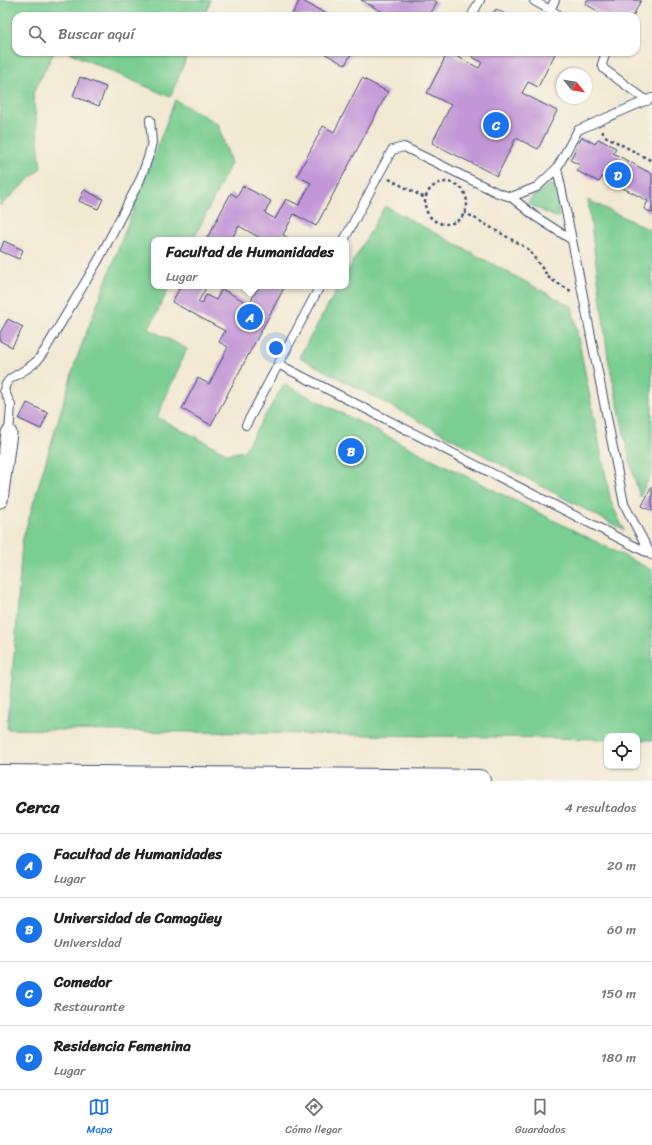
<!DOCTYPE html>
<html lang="es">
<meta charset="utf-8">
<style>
body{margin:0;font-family:Sriracha,sans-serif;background:#f6f6f6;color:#202124}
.controls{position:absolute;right:12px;bottom:12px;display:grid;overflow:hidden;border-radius:8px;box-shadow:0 1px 3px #0004}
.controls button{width:36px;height:36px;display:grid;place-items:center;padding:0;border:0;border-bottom:1px solid #e0e0e0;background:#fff;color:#202124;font:20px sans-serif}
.compass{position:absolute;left:556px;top:68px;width:36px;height:36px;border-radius:50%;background:#fff;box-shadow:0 1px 3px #0004;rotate:120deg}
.you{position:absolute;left:276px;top:348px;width:14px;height:14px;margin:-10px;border:3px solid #fff;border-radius:50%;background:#1a73e8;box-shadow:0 0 0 6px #1a73e833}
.badge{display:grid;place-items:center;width:26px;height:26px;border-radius:50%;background:#1a73e8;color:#fff;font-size:13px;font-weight:700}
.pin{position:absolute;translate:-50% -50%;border:2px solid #fff;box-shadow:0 1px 4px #0006}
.popup{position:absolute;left:151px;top:237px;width:198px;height:52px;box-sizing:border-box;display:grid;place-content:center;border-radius:8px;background:#fff;filter:drop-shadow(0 1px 3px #0005);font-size:13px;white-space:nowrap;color:#757577}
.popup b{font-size:15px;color:#202124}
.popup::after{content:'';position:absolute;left:50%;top:100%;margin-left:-8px;border:8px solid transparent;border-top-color:#fff}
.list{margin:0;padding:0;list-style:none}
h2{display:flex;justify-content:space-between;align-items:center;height:52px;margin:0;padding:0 16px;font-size:17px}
h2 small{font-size:13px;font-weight:400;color:#757577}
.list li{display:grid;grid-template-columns:26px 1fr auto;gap:12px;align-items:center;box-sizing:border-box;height:64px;padding:0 16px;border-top:1px solid #e0e0e0}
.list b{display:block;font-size:15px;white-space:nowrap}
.list p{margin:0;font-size:13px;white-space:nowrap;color:#757577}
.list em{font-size:13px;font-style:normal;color:#757577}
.icon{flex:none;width:22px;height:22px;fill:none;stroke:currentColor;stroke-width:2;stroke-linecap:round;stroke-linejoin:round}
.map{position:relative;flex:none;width:652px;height:781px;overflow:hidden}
.search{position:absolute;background:#fff;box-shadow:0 1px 3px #0004;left:12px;right:12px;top:12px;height:44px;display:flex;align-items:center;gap:10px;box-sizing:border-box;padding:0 14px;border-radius:12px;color:#757577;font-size:15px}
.sheet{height:308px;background:#fff}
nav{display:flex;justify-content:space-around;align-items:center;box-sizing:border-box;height:56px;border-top:1px solid #e0e0e0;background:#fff;font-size:11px;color:#757577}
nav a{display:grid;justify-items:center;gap:2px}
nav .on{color:#1a73e8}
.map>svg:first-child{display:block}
.green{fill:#7ace92;stroke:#4a7e78}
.building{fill:#c296d7}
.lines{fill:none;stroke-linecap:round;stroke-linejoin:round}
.service-casing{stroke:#3b4b70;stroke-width:10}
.minor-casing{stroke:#3b4b70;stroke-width:17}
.trunk-casing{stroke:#3b4b70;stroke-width:24}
.path{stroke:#3b4b70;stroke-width:2.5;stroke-dasharray:3 3;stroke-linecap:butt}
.service{stroke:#fff;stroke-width:8}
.minor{stroke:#fff;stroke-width:15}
.trunk{stroke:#fff;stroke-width:22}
</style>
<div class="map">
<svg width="652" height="781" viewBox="0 0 652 781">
<rect width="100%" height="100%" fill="#f7f3e8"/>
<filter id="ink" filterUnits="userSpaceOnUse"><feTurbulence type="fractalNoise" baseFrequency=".025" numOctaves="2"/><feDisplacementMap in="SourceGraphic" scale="8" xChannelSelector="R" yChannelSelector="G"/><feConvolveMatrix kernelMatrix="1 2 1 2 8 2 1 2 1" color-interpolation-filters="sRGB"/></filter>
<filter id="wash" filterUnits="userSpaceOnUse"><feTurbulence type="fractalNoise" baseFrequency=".012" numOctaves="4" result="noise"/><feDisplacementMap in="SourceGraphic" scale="16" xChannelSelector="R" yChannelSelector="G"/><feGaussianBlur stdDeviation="0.9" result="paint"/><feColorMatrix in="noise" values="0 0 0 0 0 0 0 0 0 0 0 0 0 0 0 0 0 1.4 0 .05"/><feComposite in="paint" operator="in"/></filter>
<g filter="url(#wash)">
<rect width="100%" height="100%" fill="#f2e9d3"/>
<path class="green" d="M0,0H211L204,16H16V52H54L33,93L41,168L0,206Z
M68,52H189L170,97Z
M175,100L218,124L231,163L193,240H154V286H170L149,329L187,349L157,417L228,454L244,451L284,384L652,570V740H637V736H607V739L7,729L16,633L22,541L76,360Z
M550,184H552L555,186L559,216L558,217H555L529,204L528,201L531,198Z
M588,200L652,231V472L640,497L631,466L608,358Z
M385,206L572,307L611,502L624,530L299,357L339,286H346V274Z"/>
<g id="blocks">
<path class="building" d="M300,0H301L330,16H291Z
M361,0H434L437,2L429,16H390Z
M587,0H641L633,16H607L585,4Z
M496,9L509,16H492Z
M322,52H352L345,65Z
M448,52L479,68L482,62L472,57L474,52H556L538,87L528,82L522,93L557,111L538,149L516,138L497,176L432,143L451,105L427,93Z
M80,77L106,87L99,106L73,96Z
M362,78L388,92L316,226L294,214L283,235L292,240H264L239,226L231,240H206L231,193L237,197L243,186L271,201L265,213L275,219L286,199L299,205L311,183L297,176L323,126L334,132Z
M582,137L595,144L598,139L616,148L613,153L652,174V213L644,209L648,201L602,177L599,182L577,171L580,165L570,160Z
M84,190L103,199L98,209L79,201Z
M4,241L23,250L19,259L0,251Z
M181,286H207L198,302L202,304L206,295L216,300L222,289L249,304L259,286H285L211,425L182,409L198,378L209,384L228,347L219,342L225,331L172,302Z
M8,319L23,327L12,347L0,341V333Z
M27,403L48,413L41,429L19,419Z
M652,486V511L642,506Z"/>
</g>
</g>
<g filter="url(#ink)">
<use href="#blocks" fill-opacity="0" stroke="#3b4b70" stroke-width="1"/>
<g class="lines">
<defs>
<path id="service" d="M534,1L561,16
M550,10L555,0
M472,15L480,0
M606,52L602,64L604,69L647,101
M557,168L572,240L624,504L651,555
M511,197L537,187L557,168L578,130L652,98
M344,240L392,150L404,147L498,193L511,197L536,217L572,240
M278,364L652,555
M246,425L320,286
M9,433L11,405L4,390L6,384L10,379L28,368L37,361L45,350L99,259L140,180L148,158L152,142L150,120"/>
<path id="minor" d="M0,500L9,433"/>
<path id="trunk" d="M0,776L479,781"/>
</defs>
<use href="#service" class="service-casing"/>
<use href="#minor" class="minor-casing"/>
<use href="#trunk" class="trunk-casing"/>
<path class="path" d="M602,131L605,136L652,161
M389,179L425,198
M425 203a21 21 0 1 1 42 0a21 21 0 1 1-42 0Z
M464,212L528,249L550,279L571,291"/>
<use href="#service" class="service"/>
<use href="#minor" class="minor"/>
<use href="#trunk" class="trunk"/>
</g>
</g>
</svg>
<div class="controls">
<button><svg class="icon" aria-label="locate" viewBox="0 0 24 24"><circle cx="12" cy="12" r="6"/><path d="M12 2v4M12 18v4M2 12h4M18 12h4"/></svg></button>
</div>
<svg class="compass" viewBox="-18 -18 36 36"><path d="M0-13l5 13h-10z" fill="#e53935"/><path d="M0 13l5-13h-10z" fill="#757577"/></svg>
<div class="you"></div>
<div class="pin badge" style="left:250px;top:317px">A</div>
<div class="popup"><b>Facultad de Humanidades</b>Lugar</div>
<div class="pin badge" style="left:351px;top:451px">B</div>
<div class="pin badge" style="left:496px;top:125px">C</div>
<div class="pin badge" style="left:618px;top:175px">D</div>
<div class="search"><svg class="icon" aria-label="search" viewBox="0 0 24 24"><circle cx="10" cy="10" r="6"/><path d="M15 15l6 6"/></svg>Buscar aquí</div>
</div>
<section class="sheet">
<h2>Cerca<small>4 resultados</small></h2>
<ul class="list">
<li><span class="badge">A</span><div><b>Facultad de Humanidades</b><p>Lugar</p></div><em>20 m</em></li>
<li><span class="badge">B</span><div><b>Universidad de Camagüey</b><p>Universidad</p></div><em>60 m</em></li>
<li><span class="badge">C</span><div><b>Comedor</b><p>Restaurante</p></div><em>150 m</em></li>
<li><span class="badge">D</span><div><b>Residencia Femenina</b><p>Lugar</p></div><em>180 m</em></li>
</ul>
</section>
<nav>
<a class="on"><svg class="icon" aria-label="map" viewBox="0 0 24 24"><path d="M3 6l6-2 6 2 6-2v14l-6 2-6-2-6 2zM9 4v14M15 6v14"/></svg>Mapa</a>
<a><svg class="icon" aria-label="directions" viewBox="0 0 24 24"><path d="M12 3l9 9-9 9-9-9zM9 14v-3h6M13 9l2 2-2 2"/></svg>Cómo llegar</a>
<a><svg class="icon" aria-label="saved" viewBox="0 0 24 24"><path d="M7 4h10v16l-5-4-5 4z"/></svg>Guardados</a>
</nav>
